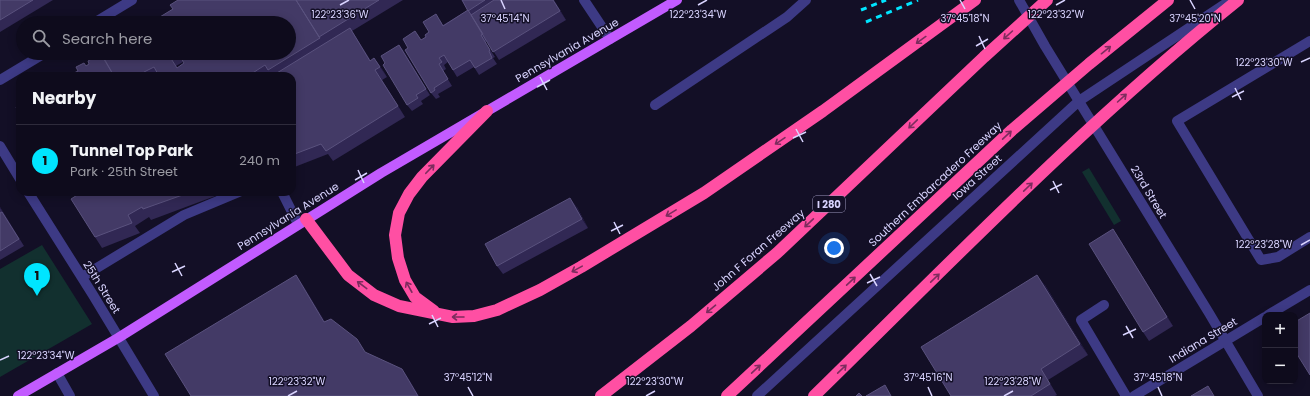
<!DOCTYPE html>
<meta charset="utf-8">
<style>
body{margin:0;font-family:Poppins,sans-serif;background:#1c1929;color:#f1f3f6}
.controls{position:absolute;right:12px;bottom:12px;display:grid;overflow:hidden;border-radius:8px;box-shadow:0 2px 10px #0003}
.controls button{width:36px;height:36px;display:grid;place-items:center;padding:0;border:0;border-bottom:1px solid #2e2b3b;background:#0e0b1c;color:#f1f3f6;font:20px sans-serif}
.you{position:absolute;left:834px;top:248px;width:14px;height:14px;margin:-10px;border:3px solid #fff;border-radius:50%;background:#1a73e8;box-shadow:0 0 0 6px #1a73e833}
.badge{display:grid;place-items:center;width:26px;height:26px;border-radius:50%;background:#00e5ff;color:#111;font-size:13px;font-weight:700}
.pin{position:absolute;translate:-50% -33px;filter:drop-shadow(0 1px 2px #0008)}
.pin::after{content:'';position:absolute;top:21px;width:14px;height:12px;background:inherit;clip-path:polygon(0 0,100% 0,50% 100%)}
.list{margin:0;padding:0;list-style:none}
h2{display:flex;justify-content:space-between;align-items:center;height:52px;margin:0;padding:0 16px;font-size:17px}
h2 small{font-size:13px;font-weight:400;color:#9b9ba3}
.list li{display:grid;grid-template-columns:26px 1fr auto;gap:12px;align-items:center;box-sizing:border-box;height:72px;padding:0 16px;border-top:1px solid #2e2b3b}
.list b{display:block;font-size:15px;white-space:nowrap}
.list p{margin:0;font-size:13px;white-space:nowrap;color:#9b9ba3}
.list em{font-size:13px;font-style:normal;color:#9b9ba3}
.icon{flex:none;width:22px;height:22px;fill:none;stroke:currentColor;stroke-width:2;stroke-linecap:round;stroke-linejoin:round}
.map{position:relative;flex:none;width:1310px;height:396px;overflow:hidden}
.search{position:absolute;background:#0e0b1c;box-shadow:0 2px 10px #0003;left:16px;top:16px;width:280px;height:44px;display:flex;align-items:center;gap:10px;box-sizing:border-box;padding:0 14px;border-radius:22px;color:#9b9ba3;font-size:15px}
.panel{position:absolute;background:#0e0b1c;box-shadow:0 2px 10px #0003;left:16px;top:72px;width:280px;height:124px;border-radius:12px}
.map>svg:first-child{display:block}
.green{fill:#12302f}
.lines{fill:none;stroke-linecap:round;stroke-linejoin:round}
.minor{stroke:#3d3a85;stroke-width:10}
.major{stroke:#c25bff;stroke-width:10}
.highway{stroke:#ff4fa3;stroke-width:12}
.rail{stroke:#00e5ff;stroke-width:3;stroke-dasharray:6 5;stroke-linecap:butt}
.wall{fill:#312854;fill-rule:evenodd}
.shaded-wall{fill:#1d163a}
.building{fill:#433a66;stroke:#5a527e}
.oneway{stroke:#7d2c5e}
.ticks{fill:none;stroke:#d9d4ff;stroke-width:1.5}
.labels{text-anchor:middle;stroke-width:3;stroke-linejoin:round;paint-order:stroke}
.shield{fill:#130f26;stroke:#9e99be;stroke-width:1}
.shield-label{font-size:10px;font-weight:bold;fill:#d9d4ff}
.street-label{font-size:11px;fill:#d9d4ff;stroke:#130f26}
.ticks-label{font-size:10px;text-anchor:middle;fill:#d9d4ff;stroke:#130f26;stroke-width:3;stroke-linejoin:round;paint-order:stroke}
</style>
<div class="map">
<svg width="1310" height="396" viewBox="0 0 1310 396">
<rect width="100%" height="100%" fill="#130f26"/>
<path class="green" d="M1089,168L1121,221L1114,225L1082,172Z
M42,245L92,324L0,377V269Z"/>
<g class="lines">
<path class="minor" d="M584,0L610,39
M1019,0L1045,46L1209,313L1258,396
M94,23L132,0
M1310,41L1177,121L1261,260L1278,257L1310,237
M0,80L45,53
M655,105L787,17L806,0
M0,146L20,179
M28,192L93,295L154,396
M282,192L298,224
M82,277L184,215L239,192
M1104,305L1081,320L1126,396
M1268,315L1310,290
M57,373L70,396
M757,396L1079,101L1231,0
M1134,396L1265,317"/>
<path class="major" d="M18,396L118,338L381,173L677,0"/>
<path class="highway" d="M306,219L348,275L374,295L399,306L453,317L474,316L497,310L540,290L581,267L704,193L823,111L975,0
M434,311L415,297L405,280L398,258L395,235L399,213L409,194L422,177L487,111
M601,396L691,326L777,253L984,57L1047,0
M727,396L1012,130L1089,64L1168,0
M814,396C952,261 1087,121 1238,0"/>
<path class="rail" d="M861,10L886,0
M866,22L918,0"/>
</g>
<path class="wall" d="M0,0H53L0,32Z
M178,0H403L352,31L371,61L374,58L382,69L387,77L382,80L405,117L333,161L328,154L292,168V76H272L271,74L268,76H73L86,66L173,9ZM183,62L184,63L177,68L176,66Z
M462,0H554L566,20L499,60L487,41L485,42L495,57L493,58L497,64L479,75L474,67L457,77L448,62L444,65L446,69L443,71L452,86L438,94L440,97L436,99L431,93L422,40L426,37L429,32L440,20L443,25L468,10Z
M399,45L430,95L421,101L423,104L412,111L407,105L385,63Z
M82,192H226L151,220L149,217L135,226L140,233L102,248L95,237Z
M0,207L24,246L0,260Z
M577,207L588,228L503,274L497,266Z
M1119,238L1173,326L1149,341L1143,332Z
M1045,285L1088,355L1048,380L1057,395L1055,396H951Z"/>
<path class="shaded-wall" d="M553,0H554L566,20L560,11Z
M350,28L357,39L377,71L370,61Z
M399,45L404,51L430,95L426,89Z
M374,58L382,69L387,77L380,67Z
M375,70L382,80L405,117L398,106Z
M570,198L577,207L588,228L582,219Z
M0,207L24,246L0,208Z
M1113,229L1119,238L1173,326L1167,317Z
M296,275L303,285L332,333L324,322Z
M1037,275L1045,285L1088,355L1080,344Z
M402,369L409,379L419,396H418Z"/>
<path class="building" d="M0,0H33L0,20Z
M178,0H296L320,38L268,70L265,65L248,76H159L154,67L144,72L147,76H114L101,53H177L170,57L177,68L184,63L178,53H289V23H150L173,9L170,5Z
M296,0H379L319,37Z
M462,0H485L468,11Z
M494,0H553L560,11L493,52L471,15Z
M468,10L483,34L481,35L490,50L489,51L492,58L475,68L470,60L453,70L444,55L439,58L442,62L439,64L448,79L434,88L435,90L431,93L405,50L408,48L403,39L415,31L421,40L426,37L425,35L429,32L423,22L436,14L443,26Z
M350,28L370,61L374,58L380,67L375,70L398,106L326,151L321,144L292,155V76H272Z
M399,45L426,89L416,95L418,98L407,105L383,65L385,63L381,56Z
M102,56L114,76H73L72,74L78,71L76,67L84,63L86,66L89,64L88,61L95,57L97,59Z
M20,105V115L16,107Z
M82,192H191L143,209L142,207L128,215L132,223L95,237L71,199Z
M570,198L582,219L497,266L485,244Z
M2,212L19,239L0,251V213Z
M1113,229L1167,317L1143,332L1089,244Z
M296,275L324,322L331,319L357,339L365,352L402,369L418,396H191L165,354Z
M1037,275L1080,344L1041,369L1050,384L1031,396H951L921,347Z
M1310,313V375L1295,351V322Z
M885,385L891,396H866Z
M1208,386L1214,396H1191Z
M859,393L862,396H856Z"/>
<defs><path id="oneway-shaft" d="M-6 0H5M1.5-3L5.5 0L1.5 3" fill="none" stroke-width="1.6" stroke-linecap="round" stroke-linejoin="round"/></defs>
<g class="oneway">
<use href="#oneway-shaft" transform="translate(1008 35) rotate(138)"/>
<use href="#oneway-shaft" transform="translate(921 40) rotate(144)"/>
<use href="#oneway-shaft" transform="translate(1106 50) rotate(-39)"/>
<use href="#oneway-shaft" transform="translate(1122 98) rotate(-42)"/>
<use href="#oneway-shaft" transform="translate(913 124) rotate(136)"/>
<use href="#oneway-shaft" transform="translate(1007 135) rotate(-43)"/>
<use href="#oneway-shaft" transform="translate(780 141) rotate(146)"/>
<use href="#oneway-shaft" transform="translate(430 169) rotate(-46)"/>
<use href="#oneway-shaft" transform="translate(1028 187) rotate(-44)"/>
<use href="#oneway-shaft" transform="translate(671 213) rotate(149)"/>
<use href="#oneway-shaft" transform="translate(809 223) rotate(137)"/>
<use href="#oneway-shaft" transform="translate(577 269) rotate(151)"/>
<use href="#oneway-shaft" transform="translate(935 278) rotate(-44)"/>
<use href="#oneway-shaft" transform="translate(851 281) rotate(-43)"/>
<use href="#oneway-shaft" transform="translate(362 285) rotate(-143)"/>
<use href="#oneway-shaft" transform="translate(409 287) rotate(-119)"/>
<use href="#oneway-shaft" transform="translate(711 309) rotate(140)"/>
<use href="#oneway-shaft" transform="translate(458 317) rotate(180)"/>
<use href="#oneway-shaft" transform="translate(756 369) rotate(-43)"/>
<use href="#oneway-shaft" transform="translate(842 369) rotate(-44)"/>
</g>
<path class="ticks" d="M501,0L505,9M960,0L965,9M1190,0L1195,9M340,5L349,0M698,5L707,0M1056,5L1065,0M979,36L985,49M976,46L988,39M1301,62L1310,58M540,77L547,90M537,87L550,80M1235,88L1241,100M1232,97L1244,91M796,129L803,142M793,138L806,132M358,170L364,183M355,180L367,173M1053,181L1059,193M1050,190L1062,184M614,222L620,234M611,231L623,225M1301,245L1310,240M175,263L182,276M172,272L185,266M870,274L877,286M867,283L880,277M432,315L438,327M429,324L441,318M1126,326L1133,338M1123,335L1136,329M0,360L9,356M468,387L473,396M928,387L932,396M1158,387L1162,396M288,396L297,391M646,396L655,391M1004,396L1013,391"/>
<g class="labels">
<rect class="shield" x="813" y="196" width="32" height="16" rx="3"/>
<g class="shield-label">
<text x="829" y="208">I 280</text>
</g>
<g class="street-label">
<text transform="translate(567 50) rotate(-30)" y="4">Pennsylvania Avenue</text>
<text transform="translate(977 177) rotate(-42)" y="4">Iowa Street</text>
<text transform="translate(935 184) rotate(-43)" y="4">Southern Embarcadero Freeway</text>
<text transform="translate(1149 192) rotate(59)" y="4">23rd Street</text>
<text transform="translate(288 216) rotate(-32)" y="4">Pennsylvania Avenue</text>
<text transform="translate(758 250) rotate(-41)" y="4">John F Foran Freeway</text>
<text transform="translate(102 287) rotate(58)" y="4">25th Street</text>
<text transform="translate(1203 340) rotate(-31)" y="4">Indiana Street</text>
</g>
</g>
<g class="ticks-label">
<text x="340" y="18">122°23'36"W</text>
<text x="698" y="18">122°23'34"W</text>
<text x="1056" y="18">122°23'32"W</text>
<text x="505" y="22">37°45'14"N</text>
<text x="965" y="22">37°45'18"N</text>
<text x="1195" y="22">37°45'20"N</text>
<text x="1264" y="66">122°23'30"W</text>
<text x="1264" y="248">122°23'28"W</text>
<text x="46" y="359">122°23'34"W</text>
<text x="468" y="381">37°45'12"N</text>
<text x="928" y="381">37°45'16"N</text>
<text x="1158" y="381">37°45'18"N</text>
<text x="297" y="385">122°23'32"W</text>
<text x="655" y="385">122°23'30"W</text>
<text x="1013" y="385">122°23'28"W</text>
</g>
</svg>
<div class="controls">
<button>+</button>
<button>−</button>
</div>
<div class="you"></div>
<div class="pin badge" style="left:37px;top:296px">1</div>
<div class="search"><svg class="icon" aria-label="search" viewBox="0 0 24 24"><circle cx="10" cy="10" r="6"/><path d="M15 15l6 6"/></svg>Search here</div>
<section class="panel">
<h2>Nearby<small></small></h2>
<ul class="list">
<li><span class="badge">1</span><div><b>Tunnel Top Park</b><p>Park · 25th Street</p></div><em>240 m</em></li>
</ul>
</section>
</div>
